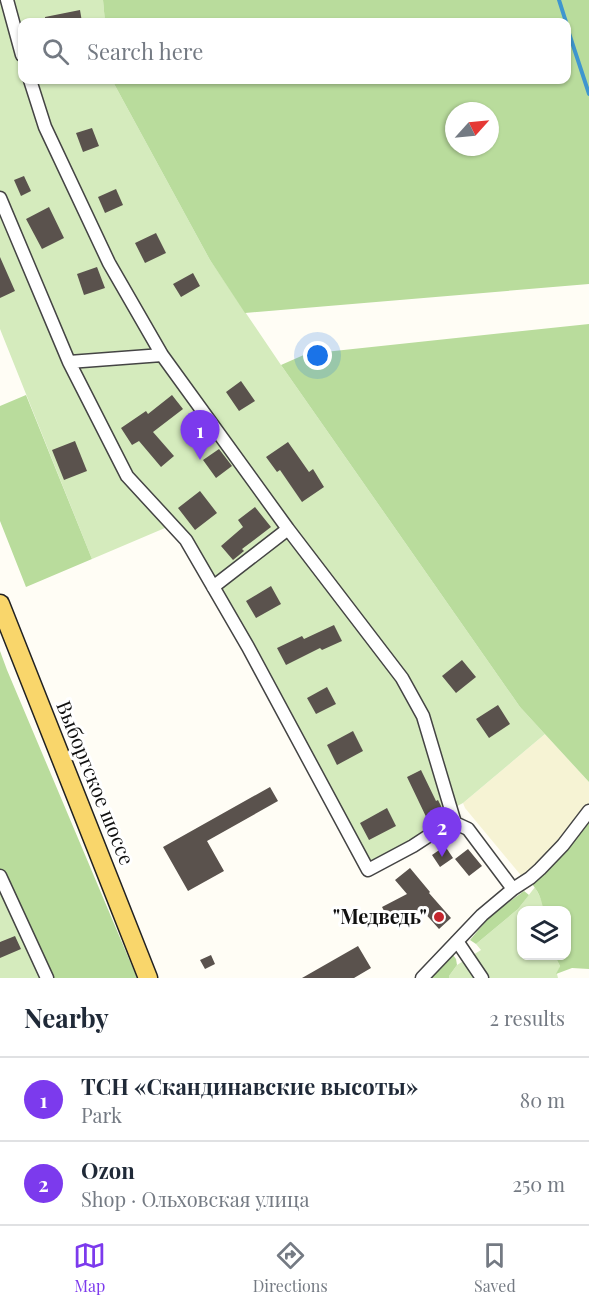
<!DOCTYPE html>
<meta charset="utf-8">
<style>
body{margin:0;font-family:"Playfair Display",serif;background:#f6f6f7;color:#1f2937}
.controls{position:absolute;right:18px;bottom:18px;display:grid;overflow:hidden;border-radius:12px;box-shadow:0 2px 4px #0004}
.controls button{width:54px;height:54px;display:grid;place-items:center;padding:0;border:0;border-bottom:2px solid #e0e1e3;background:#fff;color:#1f2937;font:30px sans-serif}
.compass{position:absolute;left:445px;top:102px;width:54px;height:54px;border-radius:50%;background:#fff;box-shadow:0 2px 4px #0004;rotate:63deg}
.you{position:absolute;left:318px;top:356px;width:21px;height:21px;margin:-15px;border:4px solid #fff;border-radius:50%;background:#1a73e8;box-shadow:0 0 0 9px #1a73e833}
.badge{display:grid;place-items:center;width:39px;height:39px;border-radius:50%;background:#7c3aed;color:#fff;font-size:20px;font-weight:700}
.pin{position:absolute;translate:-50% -50px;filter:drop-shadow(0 2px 3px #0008)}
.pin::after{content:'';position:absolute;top:32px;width:21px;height:18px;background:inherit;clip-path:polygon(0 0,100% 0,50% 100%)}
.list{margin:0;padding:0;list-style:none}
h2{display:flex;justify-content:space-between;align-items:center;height:78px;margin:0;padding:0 24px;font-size:26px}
h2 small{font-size:20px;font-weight:400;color:#747a83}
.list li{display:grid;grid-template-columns:39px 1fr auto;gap:18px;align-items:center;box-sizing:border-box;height:84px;padding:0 24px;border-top:2px solid #e0e1e3}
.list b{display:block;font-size:22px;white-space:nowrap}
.list p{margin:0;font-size:20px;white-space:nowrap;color:#747a83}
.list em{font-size:20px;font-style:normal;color:#747a83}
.icon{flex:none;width:33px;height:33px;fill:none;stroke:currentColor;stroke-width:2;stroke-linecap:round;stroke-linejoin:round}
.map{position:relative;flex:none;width:589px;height:978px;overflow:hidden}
.search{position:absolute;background:#fff;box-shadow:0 2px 4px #0004;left:18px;right:18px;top:18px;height:66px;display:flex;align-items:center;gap:15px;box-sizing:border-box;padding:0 21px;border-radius:12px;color:#747a83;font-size:22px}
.sheet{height:246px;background:#fff}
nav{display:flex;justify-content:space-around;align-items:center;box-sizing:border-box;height:84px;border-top:2px solid #e0e1e3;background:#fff;font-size:16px;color:#747a83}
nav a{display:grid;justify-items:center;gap:3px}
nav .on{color:#7c3aed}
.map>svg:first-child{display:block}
.farmland{fill:#f6f3d4}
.green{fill:#d5ebbd}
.forest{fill:#b9dc9c;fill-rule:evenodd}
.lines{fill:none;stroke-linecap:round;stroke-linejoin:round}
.stream{stroke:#3f96cf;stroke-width:4}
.building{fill:#5a524d}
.minor-casing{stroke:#444;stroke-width:15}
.primary-casing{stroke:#222;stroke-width:21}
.minor{stroke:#fff;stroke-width:12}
.primary{stroke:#f9d66b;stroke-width:18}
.poi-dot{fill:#c4262e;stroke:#fff;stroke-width:2}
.labels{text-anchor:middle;stroke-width:6;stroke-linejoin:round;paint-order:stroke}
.street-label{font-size:20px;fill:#111;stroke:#fff}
.poi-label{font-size:20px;font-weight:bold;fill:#111;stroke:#fff;text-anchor:end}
</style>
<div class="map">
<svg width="589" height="978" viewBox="0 0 589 978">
<rect width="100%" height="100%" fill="#fffdf5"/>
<path class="farmland" d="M545,734L589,782V811L524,879L465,808L463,803Z"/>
<path class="green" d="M0,0H103L105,22H22V80H112L210,260L281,365L520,707L545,734L463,803L442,814L413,846L368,870L172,525L92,559L0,329Z
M0,876L47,978H0Z
M535,887L542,901L543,910H522V956H555L560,966L557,974L558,978H449V976L457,965L481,950L476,944L518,909Z"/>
<path class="forest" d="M103,0H589V284L245,313L210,260L112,80H566V22H105ZM454,111H490V147H454Z
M589,324V782L520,707L281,365L306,354Z
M26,395L92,559L26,587L0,521V406Z
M0,651L7,670L137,978H47L0,876Z
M589,811V969L572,968L556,974L560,966L555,956H566V910H543C542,899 538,890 530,882Z
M524,891L529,895L518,909L476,944L470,940L491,915Z
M453,955L456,959L457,965L449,976V978H430Z"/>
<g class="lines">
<path class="stream" d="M559,0L566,22
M566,24L589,94"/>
</g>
<path class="building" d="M80,10L82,22H45V17Z
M92,128L99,146L83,152L76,133Z
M24,176L31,191L21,196L14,180Z
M116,189L123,205L105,213L98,197Z
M49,207L64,238L42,249L26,219Z
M156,233L166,253L145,263L135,243Z
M0,257L15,291L0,298Z
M97,267L105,288L84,295L77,274Z
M193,273L200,286L181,297L173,284Z
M241,381L255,401L239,411L226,392Z
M172,395L183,409L153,432L174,456L161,467L139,441L132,445L121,428L146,411L148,414Z
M75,441L87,471L64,480L52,450Z
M288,442L309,472L313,469L324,487L302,502L280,470L277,472L266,457Z
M219,449L232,466L216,478L203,460Z
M200,491L217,513L195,530L178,508Z
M255,507L271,527L242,549L244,551L233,560L221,546L243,527L238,520Z
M271,586L281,604L256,618L246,601Z
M334,625L342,641L322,650L320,648L286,665L277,648L302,636L304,639Z
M462,660L476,677L456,693L442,676Z
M327,687L336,704L316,714L307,698Z
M498,705L510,724L489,738L476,719Z
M353,731L363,751L337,765L327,745Z
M421,770L436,801L438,800L441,806L445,817L430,825L407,777Z
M270,787L278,801L207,841L224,871L188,891L163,847Z
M387,808L396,826L369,840L360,823Z
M445,846L453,858L440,867L432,855Z
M468,849L482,866L469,876L455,859Z
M410,868L430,892L429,893L451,918L439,929L422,910L392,926L382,907L407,894L395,880Z
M15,936L21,949L0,958V942Z
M358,946L371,968L354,978H302Z
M211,955L215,964L205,969L200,960Z"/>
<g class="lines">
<defs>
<path id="minor" d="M7,0L22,55
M30,80L45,127L109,263L162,355L288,529L402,678L423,716L455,823
M0,198L69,362L127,476L186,540L248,647L368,870L413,846L439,829L455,823L468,829L513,889
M69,362L162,355
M213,587L288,529
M0,876L47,978
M457,941L482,978
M422,978L482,915L513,889L530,878L540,869L563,845L589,811"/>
<path id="primary" d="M0,604L148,978"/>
</defs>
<use href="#minor" class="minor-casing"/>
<use href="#primary" class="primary-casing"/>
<use href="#minor" class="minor"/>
<use href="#primary" class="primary"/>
</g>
<circle class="poi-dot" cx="439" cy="917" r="6"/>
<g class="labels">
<g class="street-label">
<text transform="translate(95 783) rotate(68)" y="7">Выборгское шоссе</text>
</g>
<g class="poi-label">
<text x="427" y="924">"Медведь"</text>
</g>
</g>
</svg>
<div class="controls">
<button><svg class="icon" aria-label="layers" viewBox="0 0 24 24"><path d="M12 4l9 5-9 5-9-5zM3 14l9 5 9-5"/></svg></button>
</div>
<svg class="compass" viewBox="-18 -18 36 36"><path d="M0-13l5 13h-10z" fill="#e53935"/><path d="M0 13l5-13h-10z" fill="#747a83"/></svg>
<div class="you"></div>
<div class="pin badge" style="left:200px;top:460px">1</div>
<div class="pin badge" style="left:442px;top:857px">2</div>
<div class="search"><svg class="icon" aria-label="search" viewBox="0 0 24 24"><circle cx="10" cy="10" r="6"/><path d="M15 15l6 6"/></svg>Search here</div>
</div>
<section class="sheet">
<h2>Nearby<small>2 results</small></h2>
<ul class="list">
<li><span class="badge">1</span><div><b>ТСН «Скандинавские высоты»</b><p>Park</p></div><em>80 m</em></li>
<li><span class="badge">2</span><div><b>Ozon</b><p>Shop · Ольховская улица</p></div><em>250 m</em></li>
</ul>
</section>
<nav>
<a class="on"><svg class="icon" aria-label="map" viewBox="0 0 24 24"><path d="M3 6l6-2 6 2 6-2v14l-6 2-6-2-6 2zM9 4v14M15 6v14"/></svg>Map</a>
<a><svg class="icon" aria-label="directions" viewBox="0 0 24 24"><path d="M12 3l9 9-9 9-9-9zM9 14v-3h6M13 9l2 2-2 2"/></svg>Directions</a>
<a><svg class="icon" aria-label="saved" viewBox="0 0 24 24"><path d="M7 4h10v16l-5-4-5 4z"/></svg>Saved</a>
</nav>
